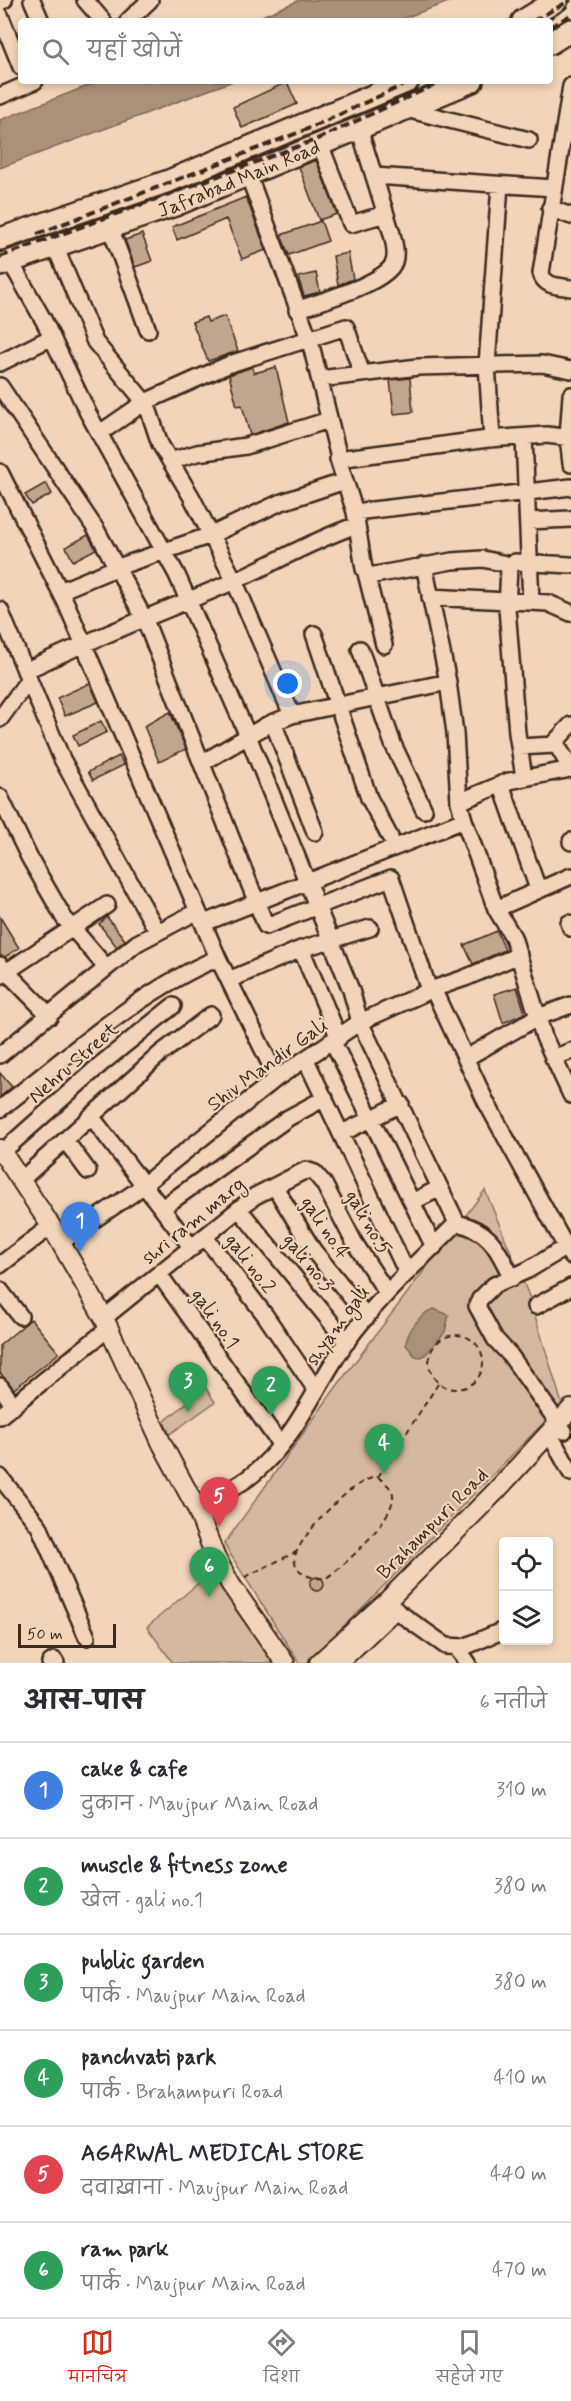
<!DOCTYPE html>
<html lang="hi">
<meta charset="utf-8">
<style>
body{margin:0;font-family:Mynerve,"Playpen Sans Deva",sans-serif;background:#f2f2f3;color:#2b2b33}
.controls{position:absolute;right:18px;bottom:18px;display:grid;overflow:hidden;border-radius:6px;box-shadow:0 3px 9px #0003}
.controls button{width:54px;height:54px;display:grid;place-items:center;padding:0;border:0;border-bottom:2px solid #e1e1e2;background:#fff;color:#2b2b33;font:30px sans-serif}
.scale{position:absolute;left:18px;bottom:15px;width:98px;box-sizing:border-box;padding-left:6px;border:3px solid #3b2a1e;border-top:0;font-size:16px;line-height:21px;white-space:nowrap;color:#3b2a1e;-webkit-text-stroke:4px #f2d5b9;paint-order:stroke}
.you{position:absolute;left:288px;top:684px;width:21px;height:21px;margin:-15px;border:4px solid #fff;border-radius:50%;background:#1a73e8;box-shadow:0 0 0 9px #1a73e833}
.badge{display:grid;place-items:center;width:39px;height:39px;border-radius:50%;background:#c8321e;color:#fff;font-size:20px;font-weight:700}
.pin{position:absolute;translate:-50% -50px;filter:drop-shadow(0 2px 3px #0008)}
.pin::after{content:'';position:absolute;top:32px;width:21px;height:18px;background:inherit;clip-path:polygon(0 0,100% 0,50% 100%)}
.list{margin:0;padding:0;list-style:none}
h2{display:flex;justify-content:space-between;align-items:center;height:78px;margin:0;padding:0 24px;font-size:26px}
h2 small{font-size:20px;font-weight:400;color:#7c7c81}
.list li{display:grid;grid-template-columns:39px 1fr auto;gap:18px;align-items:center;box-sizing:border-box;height:96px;padding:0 24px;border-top:2px solid #e1e1e2}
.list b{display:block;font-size:22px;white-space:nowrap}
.list p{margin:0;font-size:20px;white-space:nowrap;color:#7c7c81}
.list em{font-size:20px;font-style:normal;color:#7c7c81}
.icon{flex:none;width:33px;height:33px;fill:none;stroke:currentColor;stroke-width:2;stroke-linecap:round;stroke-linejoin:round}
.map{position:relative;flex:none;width:571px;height:1663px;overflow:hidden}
.search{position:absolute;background:#fff;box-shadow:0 3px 9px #0003;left:18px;right:18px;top:18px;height:66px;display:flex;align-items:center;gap:15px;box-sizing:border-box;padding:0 21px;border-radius:6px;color:#7c7c81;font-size:22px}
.sheet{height:654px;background:#fff}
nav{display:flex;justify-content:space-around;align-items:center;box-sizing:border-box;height:84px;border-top:2px solid #e1e1e2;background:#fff;font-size:16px;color:#7c7c81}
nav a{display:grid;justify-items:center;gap:3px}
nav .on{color:#c8321e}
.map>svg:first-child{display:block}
.green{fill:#d4b9a0;stroke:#88725f;stroke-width:1.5}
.water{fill:#a9927c;stroke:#7d6856;stroke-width:1.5}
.building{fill:#bfa68e;stroke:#3b2a1e;stroke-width:1.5}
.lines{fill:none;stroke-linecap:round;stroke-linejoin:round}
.minor-casing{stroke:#3b2a1e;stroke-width:20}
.tertiary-casing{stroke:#3b2a1e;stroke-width:22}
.secondary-casing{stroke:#3b2a1e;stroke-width:26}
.path{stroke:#3b2a1e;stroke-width:2;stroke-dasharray:6 4.5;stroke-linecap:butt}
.minor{stroke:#f2d5b9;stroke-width:15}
.tertiary{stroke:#f2d5b9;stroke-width:18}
.secondary{stroke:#f2d5b9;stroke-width:21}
.rail{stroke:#3b2a1e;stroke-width:4;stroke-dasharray:9 4.5;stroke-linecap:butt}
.labels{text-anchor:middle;stroke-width:4.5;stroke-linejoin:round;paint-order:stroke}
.street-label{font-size:20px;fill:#3b2a1e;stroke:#f2d5b9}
</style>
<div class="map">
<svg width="571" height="1663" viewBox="0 0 571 1663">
<rect width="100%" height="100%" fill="#f2d5b9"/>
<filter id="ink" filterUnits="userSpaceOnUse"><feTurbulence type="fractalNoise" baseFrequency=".0167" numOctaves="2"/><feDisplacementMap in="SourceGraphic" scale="12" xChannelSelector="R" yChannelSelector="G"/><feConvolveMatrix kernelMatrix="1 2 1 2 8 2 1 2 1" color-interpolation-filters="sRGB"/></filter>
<g filter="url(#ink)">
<path class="green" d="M485,1190L529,1296L562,1404L308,1663H299L224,1544L337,1386Z
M205,1387L215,1402L170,1434L164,1422Z
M216,1568L282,1663H173L147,1627Z"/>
<path class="water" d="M300,0H454L396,21H250Z
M100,81H233L0,168V120Z
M434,1309L449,1315L445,1332L426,1354L421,1357L415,1356L406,1345C406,1333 421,1312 434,1309Z"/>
<path class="building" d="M287,82L297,104L242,128L233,107Z
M316,160L337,214L319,220L299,167Z
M246,197L266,250L242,259L226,219L177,240L172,227Z
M321,221L328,241L289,255L281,235Z
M142,234L152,261L135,267L125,240Z
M348,253L353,279L338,285L333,256Z
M316,273L320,292L304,296L298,277Z
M225,316L238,351L208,361L192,322L206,317L208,322Z
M252,367L254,373L276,367L289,422L250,435L242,405L237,406L229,375Z
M410,378L413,412L394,414L390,380Z
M46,483L52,494L32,505L25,495Z
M88,535L96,549L73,561L66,547Z
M90,683L98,702L65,716L57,698Z
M170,712L186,749L159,762L144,726Z
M101,721L107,732L78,746L73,735Z
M119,756L124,765L93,780L88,772Z
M0,917L19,948L5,957L0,956Z
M107,917L125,940L117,947L99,924Z
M497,931L505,950L473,964L464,945Z
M517,987L525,1013L503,1023L494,994Z
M0,1073L12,1087L0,1097Z
M31,1319L59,1353L14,1389L0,1373V1345Z
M310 1584a7 7 0 1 1 14 0a7 7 0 1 1-14 0Z"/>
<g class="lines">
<defs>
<path id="minor" d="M32,0L41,21
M85,0L103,21
M0,2L4,0
M0,15L21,67
M128,21L150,0
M571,86L541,273C544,287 559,286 571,288
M0,96L35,81
M406,109L529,140
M320,144L351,224L385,214
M248,174L310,341L339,458
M374,176L554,188
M550,208L571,216
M110,227L148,330
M55,246L95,342L147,405L160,444L191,496L234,580L292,715
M10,261L44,321L88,413L177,575L248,736L351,990L360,1022L457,1223
M297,310C319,301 386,284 394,262C397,253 394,243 392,234L359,128
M0,363L52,337
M320,379L418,367L542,364L571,370
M0,386L97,531L145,620L266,926L391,878L429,990
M571,395L568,437L571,464
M100,433L145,402L230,364L346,327L362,374
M524,437L531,602
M492,439L487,365L500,185
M170,461L197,453L246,446L329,420
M0,472L66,603L218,958L277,1078
M355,512L571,487
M528,521L571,519
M424,565L448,682L455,733L459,802L464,820L496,909L513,937L544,1037L571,1095
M511,565L483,559L452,561L369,576L364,569L355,512L338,459L488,439L547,435L571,438
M366,573L384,645
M60,591L118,567L211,535L279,503L345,481
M430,597L548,603L571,613
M0,610L62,759L157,931
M314,634L369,798L390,837
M360,649L393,744L424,810
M25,671C92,638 163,612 232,582C274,563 313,540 357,525
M0,719L29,679
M273,722L315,832
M571,725L555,742L571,769
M519,747L555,745
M202,763L267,725L292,715L448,682
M524,777L517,733L507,608L509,568L515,562L571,565
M501,784L538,889
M0,797L29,857L64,918L105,966
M459,802L509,781L571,769
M571,841V842
M496,909L571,876
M204,923L464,820
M569,923L571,928
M301,949L370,928
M0,965L50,1016
M0,976L107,905
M229,980L301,949L339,1038
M433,989L486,1102L571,1256
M333,1042L434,1247
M0,1055L137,943L198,911
M466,1058L538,1017L571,1005
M553,1058L571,1051
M306,1060L407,1273
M0,1109C69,1056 137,992 218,958
M91,1116L192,1248
M342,1133L401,1104
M65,1140L88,1171
M0,1154L101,1064L173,1006
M21,1180L160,1054L211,1015
M275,1187L313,1250L367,1317
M412,1202L440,1188
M162,1208L288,1118L325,1098
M239,1209L347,1342
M205,1237L265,1315L316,1390
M61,1242L132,1194L277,1078L360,1022L433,989L465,978L519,955
M0,1265L51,1226
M159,1274L280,1444
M0,1290L20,1316
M536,1306L571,1287
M104,1318L255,1196L306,1170L315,1173L324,1184L354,1242L387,1293
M0,1386L14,1406
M0,1416L109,1328
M564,1431L510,1355L495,1339L477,1306L480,1299L494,1285L528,1270L571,1244
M554,1442L571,1473
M0,1477L39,1526L87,1637
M197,1509C218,1495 245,1484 262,1466C299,1431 318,1382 347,1341C379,1297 419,1261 457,1223C492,1231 497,1249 512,1278
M385,1603L446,1646L464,1647L504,1630
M457,1648L468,1663
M50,1663L54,1660L56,1663"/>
<path id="tertiary" d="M0,1149L51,1226L104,1318L162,1444L197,1509L215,1556L231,1585L285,1663
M319,1663L385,1603L496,1491L571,1409
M338,1663L394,1610"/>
<g id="secondary">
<path d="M523,21L557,0"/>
<path d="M550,43L571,30"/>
<path d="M0,239L169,181L408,81"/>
<path id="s1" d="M0,265L175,205L472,81"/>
</g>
</defs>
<use href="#minor" class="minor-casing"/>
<use href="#tertiary" class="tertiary-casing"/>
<use href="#secondary" class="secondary-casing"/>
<path class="path" d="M429 1362a27 27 0 1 1 54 0a27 27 0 1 1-54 0Z
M378,1477C384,1482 392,1487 393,1495C396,1517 344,1567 326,1578C313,1580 296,1574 294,1559C299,1536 354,1477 378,1477Z
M378,1477L438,1384
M245,1577L296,1552"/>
<use href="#minor" class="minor"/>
<use href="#tertiary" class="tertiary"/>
<use href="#secondary" class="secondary"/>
<path class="rail" d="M533,21L571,0
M550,27L571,15
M37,234L310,128L412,81
M0,257L315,140L443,81"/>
</g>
</g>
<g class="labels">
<g class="street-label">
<text dy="7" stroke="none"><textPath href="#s1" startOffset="254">Jafrabad Main Road</textPath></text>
<text transform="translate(73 1062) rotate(-41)" y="7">Nehru Street</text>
<text transform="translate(267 1064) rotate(-36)" y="7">Shiv Mandir Gali</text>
<text transform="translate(193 1220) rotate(-39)" y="7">shri ram marg</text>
<text transform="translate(369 1222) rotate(60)" y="7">gali no.5</text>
<text transform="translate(326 1227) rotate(56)" y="7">gali no.4</text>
<text transform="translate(309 1262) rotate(51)" y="7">gali no.3</text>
<text transform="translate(251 1263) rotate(53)" y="7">gali no.2</text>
<text transform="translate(216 1318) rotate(55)" y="7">gali no.1</text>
<text transform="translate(337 1325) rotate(-54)" y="7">shyam gali</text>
<text transform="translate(432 1523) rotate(-45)" y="7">Brahampuri Road</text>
</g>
</g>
</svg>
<div class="controls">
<button><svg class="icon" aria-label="locate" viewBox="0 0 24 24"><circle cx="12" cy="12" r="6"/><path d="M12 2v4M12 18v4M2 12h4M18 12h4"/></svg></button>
<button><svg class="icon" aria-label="layers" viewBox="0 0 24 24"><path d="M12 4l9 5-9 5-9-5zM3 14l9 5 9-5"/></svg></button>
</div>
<div class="scale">50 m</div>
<div class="you"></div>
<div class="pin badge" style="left:80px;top:1252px;background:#3f7fe0">1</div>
<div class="pin badge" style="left:271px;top:1416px;background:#2e9e5b">2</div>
<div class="pin badge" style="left:188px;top:1412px;background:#2e9e5b">3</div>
<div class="pin badge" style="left:384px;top:1474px;background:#2e9e5b">4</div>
<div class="pin badge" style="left:219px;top:1527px;background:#e0444e">5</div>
<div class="pin badge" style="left:209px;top:1597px;background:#2e9e5b">6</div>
<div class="search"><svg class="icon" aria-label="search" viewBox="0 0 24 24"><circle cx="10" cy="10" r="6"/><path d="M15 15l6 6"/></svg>यहाँ खोजें</div>
</div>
<section class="sheet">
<h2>आस-पास<small>6 नतीजे</small></h2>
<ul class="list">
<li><span class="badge" style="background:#3f7fe0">1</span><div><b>cake &amp; cafe</b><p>दुकान · Maujpur Main Road</p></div><em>310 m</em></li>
<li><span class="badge" style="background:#2e9e5b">2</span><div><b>muscle &amp; fitness zone</b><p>खेल · gali no.1</p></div><em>380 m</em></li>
<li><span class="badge" style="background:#2e9e5b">3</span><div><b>public garden</b><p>पार्क · Maujpur Main Road</p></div><em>380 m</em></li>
<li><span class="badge" style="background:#2e9e5b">4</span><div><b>panchvati park</b><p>पार्क · Brahampuri Road</p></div><em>410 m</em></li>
<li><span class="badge" style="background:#e0444e">5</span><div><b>AGARWAL MEDICAL STORE</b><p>दवाख़ाना · Maujpur Main Road</p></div><em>440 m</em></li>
<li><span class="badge" style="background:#2e9e5b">6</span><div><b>ram park</b><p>पार्क · Maujpur Main Road</p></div><em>470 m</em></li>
</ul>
</section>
<nav>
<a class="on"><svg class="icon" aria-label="map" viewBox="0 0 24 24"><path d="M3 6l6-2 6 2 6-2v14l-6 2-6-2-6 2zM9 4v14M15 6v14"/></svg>मानचित्र</a>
<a><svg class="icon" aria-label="directions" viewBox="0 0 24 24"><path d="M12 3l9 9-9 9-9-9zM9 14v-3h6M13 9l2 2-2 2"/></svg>दिशा</a>
<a><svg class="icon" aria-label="saved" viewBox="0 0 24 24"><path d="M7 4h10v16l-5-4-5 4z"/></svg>सहेजे गए</a>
</nav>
